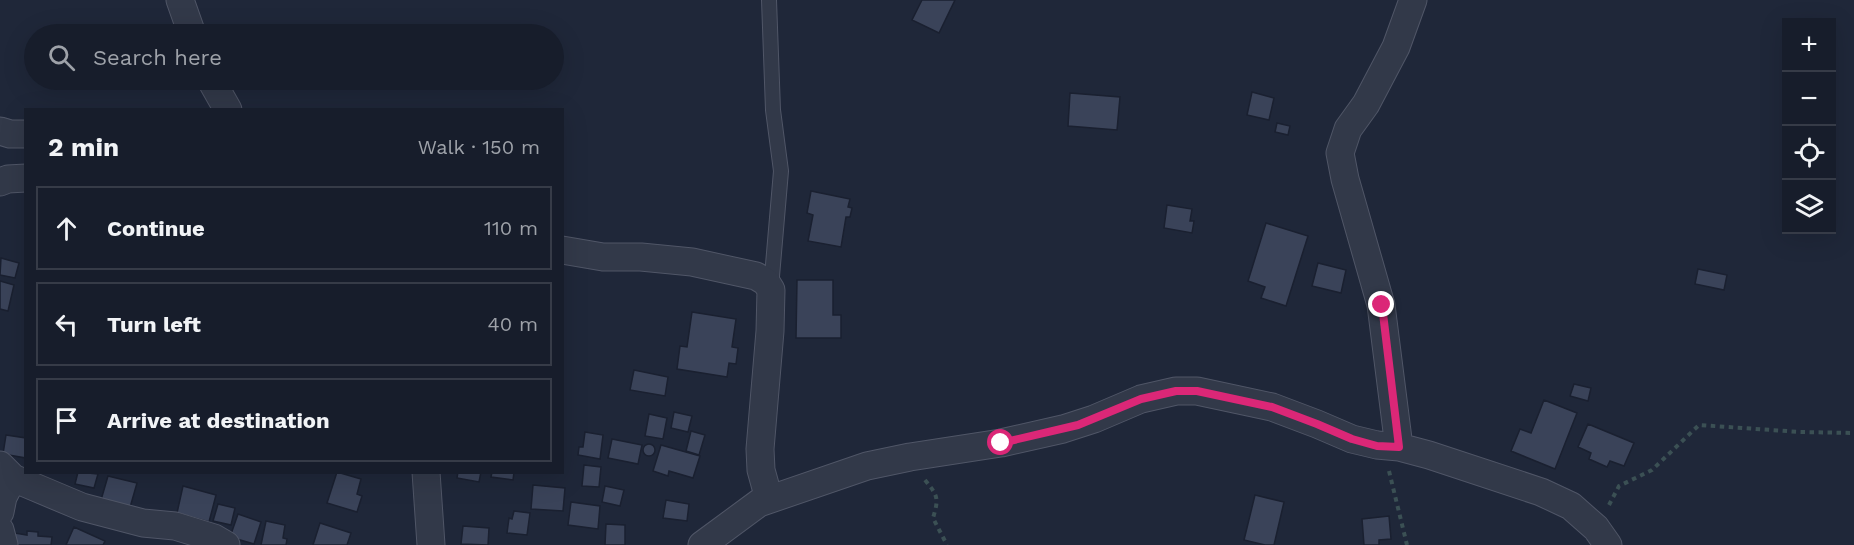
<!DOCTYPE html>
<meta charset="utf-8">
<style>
body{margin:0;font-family:"Work Sans",sans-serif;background:#202633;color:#f1f3f6}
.controls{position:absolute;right:18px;top:18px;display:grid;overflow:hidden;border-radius:0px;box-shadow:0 6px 24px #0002}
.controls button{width:54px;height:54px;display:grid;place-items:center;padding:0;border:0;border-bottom:2px solid #363b47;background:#171d2b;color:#f1f3f6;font:30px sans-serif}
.stop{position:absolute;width:18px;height:18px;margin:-14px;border:4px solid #db2777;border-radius:50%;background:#fff}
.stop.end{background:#db2777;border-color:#fff;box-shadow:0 2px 6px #0008}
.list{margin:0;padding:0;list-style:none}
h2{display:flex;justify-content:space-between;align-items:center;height:78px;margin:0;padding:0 24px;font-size:26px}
h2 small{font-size:20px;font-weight:400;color:#9ea2a9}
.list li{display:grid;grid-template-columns:39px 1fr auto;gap:18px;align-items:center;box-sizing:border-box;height:84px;margin:0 12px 12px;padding:0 12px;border:2px solid #363b47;border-radius:0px}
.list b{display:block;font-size:22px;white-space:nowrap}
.list em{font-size:20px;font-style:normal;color:#9ea2a9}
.icon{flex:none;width:33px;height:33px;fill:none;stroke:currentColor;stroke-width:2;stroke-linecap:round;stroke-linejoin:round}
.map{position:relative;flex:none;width:1854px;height:545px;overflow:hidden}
.search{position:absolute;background:#171d2b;box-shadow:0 6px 24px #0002;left:24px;top:24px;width:540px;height:66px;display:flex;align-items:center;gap:15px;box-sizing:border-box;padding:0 21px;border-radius:33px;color:#9ea2a9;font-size:22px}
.panel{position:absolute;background:#171d2b;box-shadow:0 6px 24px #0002;left:24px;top:108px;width:540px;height:366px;border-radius:0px}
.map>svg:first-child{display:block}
.building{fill:#3a4359;stroke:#1a2030;stroke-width:1.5}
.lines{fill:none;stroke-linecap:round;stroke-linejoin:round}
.lane-casing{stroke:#505667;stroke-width:16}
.street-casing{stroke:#505667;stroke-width:29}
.path{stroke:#3b5054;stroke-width:4;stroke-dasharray:4.5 4.5;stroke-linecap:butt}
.lane{stroke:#323949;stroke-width:14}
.street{stroke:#323949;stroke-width:27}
.route{stroke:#db2777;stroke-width:8}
</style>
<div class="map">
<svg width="1854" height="545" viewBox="0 0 1854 545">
<rect width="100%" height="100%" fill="#1f2739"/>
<path class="building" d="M922,0H955L939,33L912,20Z
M1252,92L1274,98L1269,120L1247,115Z
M1070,93L1120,97L1117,130L1068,126Z
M1277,123L1290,126L1288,135L1275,132Z
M811,191L850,199L848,207L852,208L850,217H846L841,247L808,241L813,215L807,213Z
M1167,205L1192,209L1190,221H1194L1192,233L1164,228Z
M1266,223L1308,236L1286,306L1261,298L1265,287L1248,281Z
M1,258L19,263L15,278L0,275Z
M1318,263L1346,270L1341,293L1312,286Z
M1698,269L1727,275L1724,290L1695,284Z
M797,280H833V315H841V338H796Z
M0,281L14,285L8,311L0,309Z
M692,312L736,319L732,347L738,348L736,364L729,363L727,377L677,369L680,346L687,347Z
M634,370L668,377L665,396L630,390Z
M1574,384L1591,388L1588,401L1570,396Z
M1544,400L1577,413L1555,469L1511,451L1520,429L1531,433Z
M674,412L692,416L688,432L671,428Z
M649,414L667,418L663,439L645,436Z
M1588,424L1634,443L1624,466L1610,461L1607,467L1589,459L1591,453L1578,447Z
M691,431L705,435L699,455L686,451Z
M585,432L603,435L600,459L578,455L579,447H583Z
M6,435L26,438V458L3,454Z
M612,439L642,445L638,464L608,458Z
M643 450a6 6 0 1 1 12 0a6 6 0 1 1-12 0Z
M661,445L700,456L693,478L669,471L668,476L653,471Z
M584,465L601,467L599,487L582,486Z
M78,472L98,474L94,488L75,484Z
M337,472L361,479L357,494L362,496L357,512L327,503Z
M458,472H481L479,482L457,478Z
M492,472H514L513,480L491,477Z
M108,476L137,483L129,511L101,500Z
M533,485L565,488L563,511L531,509Z
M183,486L216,495L209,522L177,513Z
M605,486L624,490L620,506L602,502Z
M1255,495L1284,502L1274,545H1265L1244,540Z
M666,500L689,504L687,521L663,518Z
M571,502L600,506L598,529L568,525Z
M218,504L235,508L231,525L213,521Z
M514,511L530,513L527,535L507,533L509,518L512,519Z
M238,514L261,522L254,544L230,537Z
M1389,516L1391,539L1379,540V545H1364L1362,519Z
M266,521L285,525L283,538L287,539L286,545H261Z
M320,523L351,533L347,545H313Z
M606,524L625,525V545H605Z
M463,526L489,528L488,545L461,544Z
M74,527L105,541L103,545H66Z
M27,531L38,532V536L52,537L51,545H14L15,533L27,535Z"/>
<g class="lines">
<defs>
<path id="lane" d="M769,0L773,110L781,171L771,288"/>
<path id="street" d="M180,0L192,34
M211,80L228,110
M0,131L10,134H26
M0,182L8,179L26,178
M562,250L603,257H641L692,262L756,276L766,282L771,290L770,331L760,449L761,470L769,499
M1399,447L1381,305L1345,179L1340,153L1348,129L1366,104L1396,47L1413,0
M0,465L13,478L82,507L143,523L175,526L214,538L226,545
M426,472L431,545
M0,512L3,497L13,478
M0,530L4,545
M702,545L759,503L867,466L910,457L1001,443L1063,429L1094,419L1141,399L1176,391H1197L1272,407L1317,424L1352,439L1377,445L1399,447L1429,455L1541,492L1571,506L1596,528L1608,545"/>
</defs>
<use href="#lane" class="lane-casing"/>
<use href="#street" class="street-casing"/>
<path class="path" d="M1389,471L1407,545
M925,480C938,496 939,498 933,518L947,545
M1609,505L1619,486L1652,470L1699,425L1800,432L1854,433"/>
<use href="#lane" class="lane"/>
<use href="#street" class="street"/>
</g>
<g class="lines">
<path class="route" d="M1001,443L1078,425L1141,399L1176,391H1197L1272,407L1317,424L1352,439L1377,446L1399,447L1382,305"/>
</g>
</svg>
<div class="controls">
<button>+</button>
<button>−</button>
<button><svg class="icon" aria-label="locate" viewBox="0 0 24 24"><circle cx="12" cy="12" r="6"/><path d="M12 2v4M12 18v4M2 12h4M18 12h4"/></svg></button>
<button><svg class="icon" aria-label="layers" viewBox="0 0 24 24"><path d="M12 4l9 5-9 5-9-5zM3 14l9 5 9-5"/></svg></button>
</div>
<div class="stop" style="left:1001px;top:443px"></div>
<div class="stop end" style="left:1382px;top:305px"></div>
<div class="search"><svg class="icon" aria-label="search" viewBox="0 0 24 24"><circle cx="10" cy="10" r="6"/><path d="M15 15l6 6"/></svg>Search here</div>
<section class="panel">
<h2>2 min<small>Walk · 150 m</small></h2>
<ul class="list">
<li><svg class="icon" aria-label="ahead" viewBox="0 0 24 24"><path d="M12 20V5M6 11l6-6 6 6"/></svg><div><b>Continue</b></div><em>110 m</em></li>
<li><svg class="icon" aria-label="left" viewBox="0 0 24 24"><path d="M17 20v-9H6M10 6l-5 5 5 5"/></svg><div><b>Turn left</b></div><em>40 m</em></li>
<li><svg class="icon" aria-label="arrive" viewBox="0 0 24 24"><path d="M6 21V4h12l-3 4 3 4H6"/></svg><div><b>Arrive at destination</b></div></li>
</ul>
</section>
</div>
